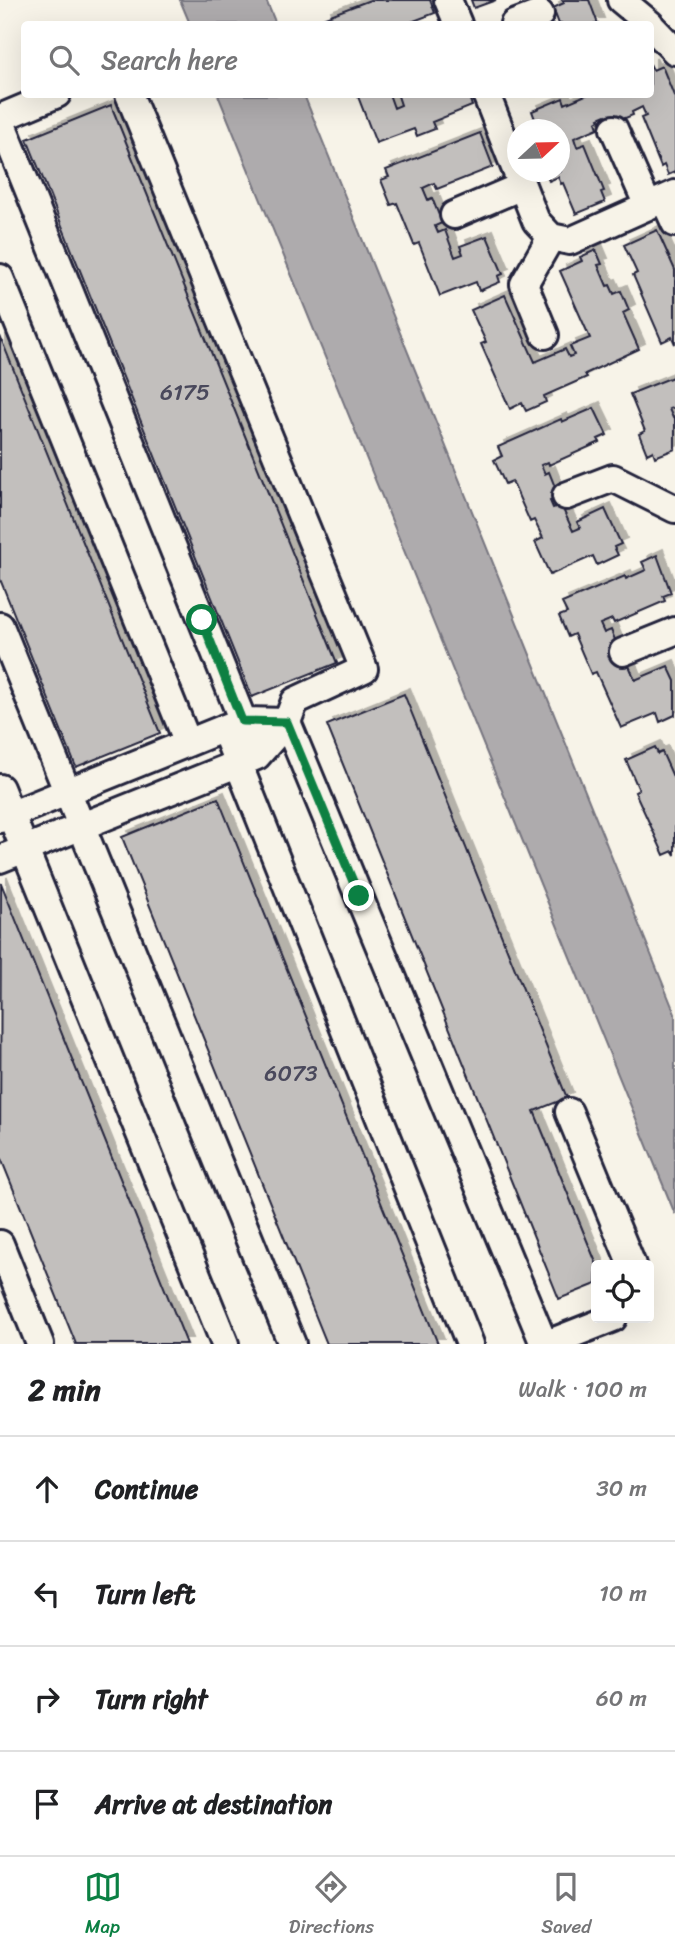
<!DOCTYPE html>
<meta charset="utf-8">
<style>
body{margin:0;font-family:Sriracha,sans-serif;background:#f6f6f6;color:#202124}
.controls{position:absolute;right:21px;bottom:21px;display:grid;overflow:hidden;border-radius:7px;box-shadow:0 7px 28px #0002}
.controls button{width:63px;height:63px;display:grid;place-items:center;padding:0;border:0;border-bottom:2px solid #e0e0e0;background:#fff;color:#202124;font:35px sans-serif}
.compass{position:absolute;left:507px;top:119px;width:63px;height:63px;border-radius:50%;background:#fff;box-shadow:0 7px 28px #0002;rotate:68deg}
.stop{position:absolute;width:21px;height:21px;margin:-16px;border:5px solid #0b8043;border-radius:50%;background:#fff}
.stop.end{background:#0b8043;border-color:#fff;box-shadow:0 2px 7px #0008}
.list{margin:0;padding:0;list-style:none}
h2{display:flex;justify-content:space-between;align-items:center;height:91px;margin:0;padding:0 28px;font-size:30px}
h2 small{font-size:23px;font-weight:400;color:#757577}
.list li{display:grid;grid-template-columns:46px 1fr auto;gap:21px;align-items:center;box-sizing:border-box;height:105px;padding:0 28px;border-top:2px solid #e0e0e0}
.list b{display:block;font-size:26px;white-space:nowrap}
.list em{font-size:23px;font-style:normal;color:#757577}
.icon{flex:none;width:38px;height:38px;fill:none;stroke:currentColor;stroke-width:2;stroke-linecap:round;stroke-linejoin:round}
.map{position:relative;flex:none;width:675px;height:1344px;overflow:hidden}
.search{position:absolute;background:#fff;box-shadow:0 7px 28px #0002;left:21px;right:21px;top:21px;height:77px;display:flex;align-items:center;gap:18px;box-sizing:border-box;padding:0 24px;border-radius:7px;color:#757577;font-size:26px}
.sheet{height:511px;background:#fff}
nav{display:flex;justify-content:space-around;align-items:center;box-sizing:border-box;height:98px;border-top:2px solid #e0e0e0;background:#fff;font-size:19px;color:#757577}
nav a{display:grid;justify-items:center;gap:4px}
nav .on{color:#0b8043}
.map>svg:first-child{display:block}
.water{fill:#aeabad;stroke:#76747f;stroke-width:2}
.building{fill:#c2bfbd;stroke:#22223b;stroke-width:2;filter:url(#shadow)}
.lines{fill:none;stroke-linecap:round;stroke-linejoin:round}
.minor-casing{stroke:#22223b;stroke-width:32}
.minor{stroke:#f7f3e8;stroke-width:26}
.route{stroke:#0b8043;stroke-width:9}
.labels{text-anchor:middle;stroke-width:5;stroke-linejoin:round;paint-order:stroke}
.number-label{font-size:23px;fill:#4a495c}
</style>
<div class="map">
<svg width="675" height="1344" viewBox="0 0 675 1344">
<defs>
<filter id="shadow"><feDropShadow dx="6" dy="-6" stdDeviation="0" flood-color="#0004"/></filter>
</defs>
<rect width="100%" height="100%" fill="#f7f3e8"/>
<filter id="ink" filterUnits="userSpaceOnUse"><feTurbulence type="fractalNoise" baseFrequency=".0143" numOctaves="2"/><feDisplacementMap in="SourceGraphic" scale="14" xChannelSelector="R" yChannelSelector="G"/><feConvolveMatrix kernelMatrix="1 2 1 2 8 2 1 2 1" color-interpolation-filters="sRGB"/></filter>
<g filter="url(#ink)">
<path class="water" d="M180,0H266L276,24H190Z
M218,95H304L675,1014V1214Z"/>
<path class="building" d="M370,0H430L435,13L406,24H328L325,17Z
M471,0H496L474,8Z
M562,0H589L598,24H559L553,8L564,3Z
M650,64L653,70L662,66L675,98V172L668,175L664,165L661,167L641,118L646,116L642,107L632,112L633,115L610,124L606,115L599,118L600,120L596,122L598,128L574,138L577,147L585,144L604,191L601,192L605,202L576,214L563,183L561,184L558,177L549,181L545,172H560V130H539L532,111L563,98L565,104L588,94H650Z
M357,94H389L394,108L401,105L398,96L401,94H468L472,106L432,122L435,129L417,136L414,129L376,143Z
M111,105L337,663L252,697L27,139Z
M480,133L493,167L437,189L434,183L423,188L428,200L432,198L442,223L435,226L438,233L445,230L455,257L463,254L460,246L487,236L503,274L498,276L500,282L479,291L476,282L440,296L419,243L414,245L397,203L391,205L381,180L389,177L386,170Z
M657,230L675,270V344L672,337L662,342L633,275L637,273L624,245Z
M596,250L602,264L598,265L607,286L610,285L614,294L621,291L629,310L623,313L639,349L585,374L587,377L544,396L546,402L526,411L522,403L510,409L481,344L486,342L471,310L505,295L535,362L565,349L569,357L574,355L570,346L590,338L560,271L582,261L580,257Z
M0,336L160,733L76,767L0,579Z
M675,376V407L669,409L673,418L675,417V449L655,457L653,451L647,454L639,434L645,431L630,394Z
M594,408L607,435L598,439L600,442L549,465L548,462L541,465L545,474L549,472L559,497L550,501L553,508L561,505L573,531L580,528L577,522L605,509L621,544L614,547L618,555L597,565L593,556L550,575L535,542L543,538L534,520L530,522L512,481L505,484L494,460L502,456L498,447L561,419L562,422Z
M657,555L671,593L663,596L665,601L614,623L612,619L600,624L604,633L611,630L621,654L612,658L615,663L626,658L635,680L668,666L675,681V715L660,722L657,713L621,728L596,672L591,674L574,634L568,637L559,616L567,613L562,603L625,576L626,579L646,570L642,562Z
M404,694L567,1098L534,1111L597,1265L596,1284L559,1299L327,725Z
M655,747L658,754L662,752L675,781V855L673,851L664,855L635,792L639,790L626,760Z
M218,798L438,1344H327L122,837Z
M1,883L187,1344H76L0,1156Z"/>
<g class="lines">
<defs>
<path id="minor" d="M448,0L458,24
M621,0L650,24
M514,24L540,14
M650,25L675,51
M486,94L536,221L551,237L570,241L675,194
M0,118L57,94
M0,119L257,756
M614,129L648,206
M664,199L675,223
M454,215L522,186
M0,278L188,743
M545,335L524,284L551,237
M566,496L613,478L675,509
M0,626L292,1344
M623,652L675,631
M287,722L544,1344
M224,728L470,1344
M0,788L225,1344
M0,819L242,721L287,722
M0,859L257,756L287,722L295,701L364,669L129,94
M569,1112L632,1265
M0,1244L40,1344
M547,1344L613,1318"/>
</defs>
<use href="#minor" class="minor-casing"/>
<use href="#minor" class="minor"/>
</g>
</g>
<g class="lines" filter="url(#ink)">
<path class="route" d="M202,620L242,721L287,722L359,896"/>
</g>
<g class="labels">
<g class="number-label">
<text x="185" y="400">6175</text>
<text x="291" y="1081">6073</text>
</g>
</g>
</svg>
<div class="controls">
<button><svg class="icon" aria-label="locate" viewBox="0 0 24 24"><circle cx="12" cy="12" r="6"/><path d="M12 2v4M12 18v4M2 12h4M18 12h4"/></svg></button>
</div>
<svg class="compass" viewBox="-18 -18 36 36"><path d="M0-13l5 13h-10z" fill="#e53935"/><path d="M0 13l5-13h-10z" fill="#757577"/></svg>
<div class="stop" style="left:202px;top:620px"></div>
<div class="stop end" style="left:359px;top:896px"></div>
<div class="search"><svg class="icon" aria-label="search" viewBox="0 0 24 24"><circle cx="10" cy="10" r="6"/><path d="M15 15l6 6"/></svg>Search here</div>
</div>
<section class="sheet">
<h2>2 min<small>Walk · 100 m</small></h2>
<ul class="list">
<li><svg class="icon" aria-label="ahead" viewBox="0 0 24 24"><path d="M12 20V5M6 11l6-6 6 6"/></svg><div><b>Continue</b></div><em>30 m</em></li>
<li><svg class="icon" aria-label="left" viewBox="0 0 24 24"><path d="M17 20v-9H6M10 6l-5 5 5 5"/></svg><div><b>Turn left</b></div><em>10 m</em></li>
<li><svg class="icon" aria-label="right" viewBox="0 0 24 24"><path d="M7 20v-9h11M14 6l5 5-5 5"/></svg><div><b>Turn right</b></div><em>60 m</em></li>
<li><svg class="icon" aria-label="arrive" viewBox="0 0 24 24"><path d="M6 21V4h12l-3 4 3 4H6"/></svg><div><b>Arrive at destination</b></div></li>
</ul>
</section>
<nav>
<a class="on"><svg class="icon" aria-label="map" viewBox="0 0 24 24"><path d="M3 6l6-2 6 2 6-2v14l-6 2-6-2-6 2zM9 4v14M15 6v14"/></svg>Map</a>
<a><svg class="icon" aria-label="directions" viewBox="0 0 24 24"><path d="M12 3l9 9-9 9-9-9zM9 14v-3h6M13 9l2 2-2 2"/></svg>Directions</a>
<a><svg class="icon" aria-label="saved" viewBox="0 0 24 24"><path d="M7 4h10v16l-5-4-5 4z"/></svg>Saved</a>
</nav>
